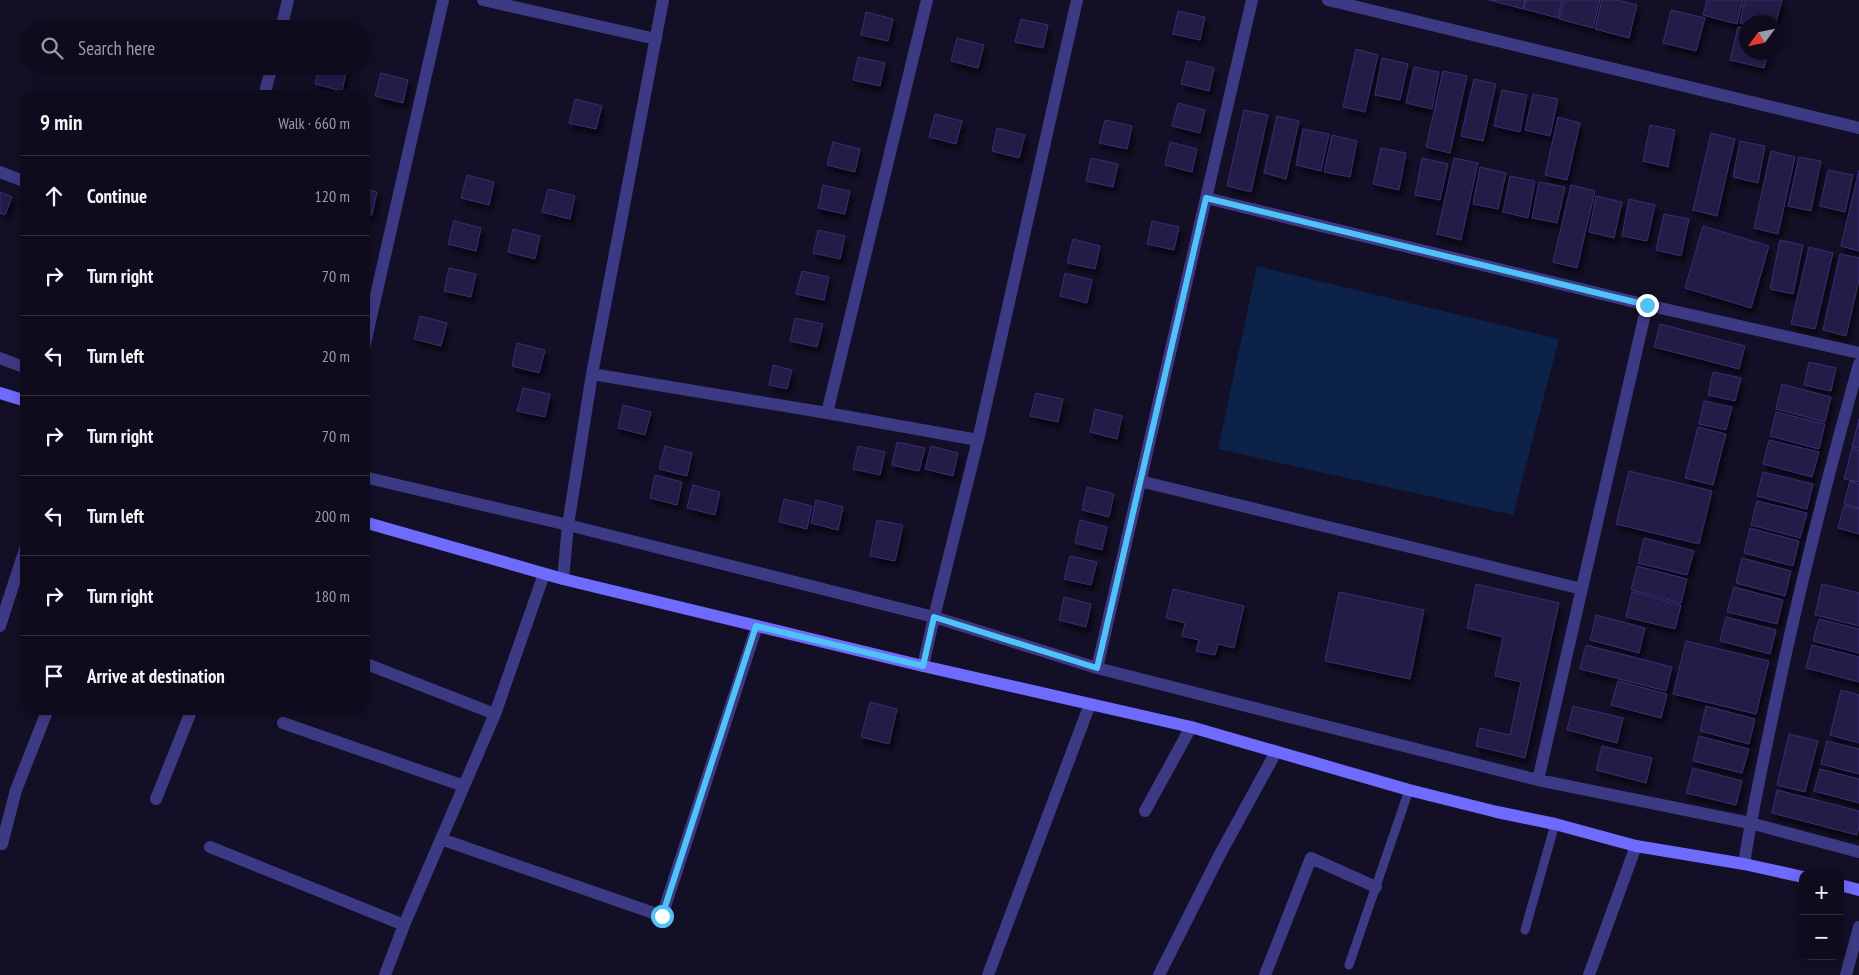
<!DOCTYPE html>
<meta charset="utf-8">
<style>
body{margin:0;font-family:"PT Sans Narrow",sans-serif;background:#1c1929;color:#f1f3f6}
.controls{position:absolute;right:15px;bottom:15px;display:grid;overflow:hidden;border-radius:10px;box-shadow:0 2px 12px #0003}
.controls button{width:45px;height:45px;display:grid;place-items:center;padding:0;border:0;border-bottom:1px solid #2e2b3b;background:#0e0b1c;color:#f1f3f6;font:25px sans-serif}
.compass{position:absolute;left:1739px;top:15px;width:45px;height:45px;border-radius:50%;background:#0e0b1c;box-shadow:0 2px 12px #0003;rotate:237deg}
.stop{position:absolute;width:15px;height:15px;margin:-11px;border:4px solid #4fc3f7;border-radius:50%;background:#fff}
.stop.end{background:#4fc3f7;border-color:#fff;box-shadow:0 1px 5px #0008}
.list{margin:0;padding:0;list-style:none}
h2{display:flex;justify-content:space-between;align-items:center;height:65px;margin:0;padding:0 20px;font-size:21px}
h2 small{font-size:16px;font-weight:400;color:#9b9ba3}
.list li{display:grid;grid-template-columns:32px 1fr auto;gap:15px;align-items:center;box-sizing:border-box;height:80px;padding:0 20px;border-top:1px solid #2e2b3b}
.list b{display:block;font-size:19px;white-space:nowrap}
.list em{font-size:16px;font-style:normal;color:#9b9ba3}
.icon{flex:none;width:28px;height:28px;fill:none;stroke:currentColor;stroke-width:2;stroke-linecap:round;stroke-linejoin:round}
.map{position:relative;flex:none;width:1859px;height:975px;overflow:hidden}
.search{position:absolute;background:#0e0b1c;box-shadow:0 2px 12px #0003;left:20px;top:20px;width:350px;height:55px;display:flex;align-items:center;gap:12px;box-sizing:border-box;padding:0 18px;border-radius:28px;color:#9b9ba3;font-size:19px}
.panel{position:absolute;background:#0e0b1c;box-shadow:0 2px 12px #0003;left:20px;top:90px;width:350px;height:625px;border-radius:20px}
.map>svg:first-child{display:block}
.water{fill:#0c2248}
.building{fill:#241b47;stroke:#3b2d73;filter:url(#shadow)}
.lines{fill:none;stroke-linecap:round;stroke-linejoin:round}
.lane{stroke:#3d3a85;stroke-width:9}
.street{stroke:#3d3a85;stroke-width:12}
.secondary{stroke:#6f6bff;stroke-width:12}
.route{stroke:#4fc3f7;stroke-width:6}
</style>
<div class="map">
<svg width="1859" height="975" viewBox="0 0 1859 975">
<defs>
<filter id="shadow"><feDropShadow dx="3" dy="5.5" stdDeviation="2.5" flood-color="#0009"/></filter>
</defs>
<rect width="100%" height="100%" fill="#130f26"/>
<path class="water" d="M1257,266L1559,339L1513,515L1218,449Z"/>
<path class="building" d="M1489,0H1525L1523,9Z
M1526,0H1562L1558,18L1524,9Z
M1564,0H1600L1593,28L1559,19Z
M1602,0H1617L1637,5L1629,38L1595,29Z
M1707,0H1743L1737,24L1703,15Z
M1745,0H1782L1776,22H1746V25L1740,23Z
M1671,10L1705,18L1696,51L1663,43Z
M1178,11L1205,17L1200,40L1173,34Z
M866,12L893,19L888,41L861,35Z
M1021,19L1048,25L1043,48L1015,42Z
M1738,27L1746,29V52H1768L1764,68L1730,60Z
M957,38L984,45L978,68L951,61Z
M1356,49L1378,55L1365,112L1343,107Z
M858,57L885,63L880,86L853,80Z
M1382,58L1408,64L1400,100L1375,95Z
M1187,61L1214,68L1209,91L1181,84Z
M319,66L347,68L342,91L315,84Z
M1414,67L1439,72L1432,109L1406,103Z
M1443,71L1467,76L1450,153L1426,147Z
M381,73L408,80L403,103L375,96Z
M1474,79L1496,84L1483,141L1461,136Z
M1502,90L1527,95L1520,132L1494,126Z
M1533,94L1558,99L1550,136L1525,130Z
M575,99L602,106L596,129L569,123Z
M1178,103L1205,110L1200,133L1172,126Z
M1244,110L1268,115L1251,192L1227,186Z
M935,114L962,121L956,144L929,137Z
M1277,116L1299,121L1286,179L1264,173Z
M1558,117L1580,123L1567,180L1545,175Z
M1105,120L1132,126L1127,149L1099,143Z
M1650,125L1675,130L1668,167L1643,161Z
M997,128L1025,135L1019,158L992,151Z
M1303,129L1329,134L1321,171L1296,165Z
M1711,133L1735,139L1717,216L1693,210Z
M1332,135L1357,141L1350,177L1324,172Z
M1740,141L1765,146L1758,183L1733,177Z
M833,142L860,149L855,172L827,165Z
M1170,142L1197,149L1192,172L1165,165Z
M1381,148L1406,153L1399,190L1373,184Z
M1771,151L1795,157L1778,234L1754,228Z
M1799,157L1821,161L1811,211L1788,206Z
M1091,158L1118,164L1113,187L1086,181Z
M1422,158L1448,164L1440,200L1415,195Z
M1454,158L1478,163L1461,240L1437,234Z
M1480,167L1506,173L1498,209L1473,204Z
M1828,170L1853,175L1845,212L1820,206Z
M1859,170V251L1841,246Z
M467,175L494,182L489,205L461,198Z
M1510,176L1535,181L1528,218L1503,212Z
M1539,182L1565,187L1557,223L1532,218Z
M823,185L850,191L845,214L818,208Z
M1571,185L1595,191L1577,268L1553,262Z
M364,189L377,192L372,215L364,213Z
M548,189L575,196L570,219L542,212Z
M0,192L12,197L5,215L0,213Z
M1596,196L1622,202L1614,238L1589,232Z
M1629,199L1655,205L1647,241L1622,236Z
M1664,214L1689,219L1681,256L1656,250Z
M454,221L481,228L476,251L448,244Z
M1152,221L1179,227L1174,250L1147,244Z
M1703,226L1769,246L1751,308L1685,288Z
M513,229L540,236L535,259L508,252Z
M818,230L845,236L840,259L813,253Z
M1073,239L1100,246L1095,269L1067,263Z
M1780,240L1803,245L1793,294L1770,289Z
M1809,247L1833,253L1815,329L1791,324Z
M1840,254L1859,258V280L1846,336L1823,330Z
M449,268L476,274L471,297L444,291Z
M802,271L829,277L824,300L796,294Z
M1065,273L1092,280L1087,303L1060,296Z
M420,316L447,323L441,346L414,339Z
M795,318L823,324L817,347L790,341Z
M1660,324L1745,346L1739,369L1654,347Z
M517,343L545,350L539,373L512,366Z
M1809,362L1836,368L1831,391L1804,385Z
M773,365L792,370L787,389L769,385Z
M1713,372L1741,378L1735,401L1708,395Z
M1782,384L1831,397L1825,422L1776,409Z
M523,388L550,394L545,417L517,411Z
M1036,393L1063,399L1058,422L1030,416Z
M1704,401L1732,407L1726,430L1699,424Z
M623,405L651,412L645,435L618,428Z
M1095,409L1122,416L1117,439L1090,432Z
M1776,412L1825,424L1819,449L1770,436Z
M1859,419V448L1852,447Z
M1698,427L1726,434L1713,485L1685,478Z
M1769,440L1819,452L1812,477L1763,464Z
M897,442L925,448L919,471L892,465Z
M665,446L692,453L687,476L659,469Z
M858,446L885,452L880,475L853,469Z
M931,446L958,453L953,476L925,469Z
M1852,448L1859,450V482L1844,479Z
M1629,471L1712,491L1699,544L1616,524Z
M1763,472L1813,484L1807,509L1757,496Z
M655,475L682,482L677,505L650,498Z
M1850,481L1859,484V508L1844,504Z
M693,485L720,492L715,515L687,508Z
M1087,487L1114,494L1109,517L1082,510Z
M784,499L812,506L807,529L779,522Z
M816,500L843,507L838,530L811,523Z
M1757,501L1807,513L1800,538L1751,525Z
M1844,506L1859,509V534L1838,528Z
M877,520L903,525L895,561L870,556Z
M1080,520L1107,527L1102,550L1075,543Z
M1750,528L1799,541L1793,566L1744,553Z
M1644,538L1694,551L1687,575L1638,563Z
M1070,556L1097,562L1091,585L1064,579Z
M1742,558L1791,571L1785,596L1736,583Z
M1637,566L1687,579L1681,603L1631,590Z
M1476,584L1559,603L1525,758L1476,746L1480,728L1510,735L1521,682L1495,676L1503,637L1467,628Z
M1822,584L1859,593V626L1815,615Z
M1734,587L1783,600L1777,624L1727,612Z
M1173,589L1244,606L1234,648L1218,644L1215,655L1196,651L1199,640L1182,636L1185,623L1166,618Z
M1339,592L1424,610L1410,679L1325,661Z
M1632,592L1681,605L1675,629L1626,617Z
M1064,597L1091,604L1086,627L1059,620Z
M1596,615L1645,628L1639,653L1590,640Z
M1726,617L1776,630L1770,654L1720,641Z
M1819,619L1859,629V653L1813,641Z
M1686,641L1769,661L1756,714L1673,694Z
M1586,645L1672,667L1666,691L1580,669Z
M1812,645L1859,657V682L1806,668Z
M1618,681L1667,694L1661,718L1611,705Z
M1841,690L1859,695V743L1830,735Z
M870,702L897,709L889,744L861,737Z
M1573,706L1623,718L1617,743L1567,730Z
M1706,706L1755,719L1749,744L1700,731Z
M1789,734L1818,741L1805,792L1777,785Z
M1699,736L1749,749L1742,773L1693,761Z
M1827,741L1859,749V774L1821,764Z
M1602,746L1652,758L1646,783L1596,770Z
M1693,768L1742,781L1736,805L1686,793Z
M1820,769L1859,779V803L1814,791Z
M1777,790L1859,811V826L1857,835L1772,813Z"/>
<g class="lines">
<path class="lane" d="M1525,930L1555,824
M1349,965L1409,790"/>
<path class="street" d="M483,0L656,39
M1328,0L1859,128
M281,29L288,0
M264,96L272,66
M0,172L26,182
M1206,198L1647,305L1859,353
M364,348L443,0
M0,358L26,368
M592,374L827,413L927,0
M827,413L978,440
M364,477L568,525L934,617L1097,668L1538,780L1750,823L1859,852
M1140,481L1582,589
M563,579L568,525L592,374L663,0
M0,626L26,546
M364,663L495,714
M923,666L934,617L978,440L1077,0
M1097,668L1252,0
M283,723L464,786
M1538,780L1647,305
M156,799L192,709
M1145,811L1191,727
M441,839L662,916L757,626
M2,844L16,790L48,709
M210,847L404,925
M1744,864C1752,812 1763,761 1774,709C1798,593 1827,478 1859,364
M385,975L404,925L495,714L544,574
M988,975L1090,704
M1159,975L1219,856L1276,752
M1265,975L1311,858L1376,887
M1589,975L1636,846
M1846,975L1859,927"/>
<path class="secondary" d="M0,393L26,401
M364,522L563,579L923,666L1191,727L1409,790L1497,812L1555,824L1636,846L1744,864L1803,877
M1840,885L1859,890"/>
</g>
<g class="lines">
<path class="route" d="M662,916L756,626L923,666L934,617L1097,668L1206,198L1647,305"/>
</g>
</svg>
<div class="controls">
<button>+</button>
<button>−</button>
</div>
<svg class="compass" viewBox="-18 -18 36 36"><path d="M0-13l5 13h-10z" fill="#e53935"/><path d="M0 13l5-13h-10z" fill="#9b9ba3"/></svg>
<div class="stop" style="left:662px;top:916px"></div>
<div class="stop end" style="left:1647px;top:305px"></div>
<div class="search"><svg class="icon" aria-label="search" viewBox="0 0 24 24"><circle cx="10" cy="10" r="6"/><path d="M15 15l6 6"/></svg>Search here</div>
<section class="panel">
<h2>9 min<small>Walk · 660 m</small></h2>
<ul class="list">
<li><svg class="icon" aria-label="ahead" viewBox="0 0 24 24"><path d="M12 20V5M6 11l6-6 6 6"/></svg><div><b>Continue</b></div><em>120 m</em></li>
<li><svg class="icon" aria-label="right" viewBox="0 0 24 24"><path d="M7 20v-9h11M14 6l5 5-5 5"/></svg><div><b>Turn right</b></div><em>70 m</em></li>
<li><svg class="icon" aria-label="left" viewBox="0 0 24 24"><path d="M17 20v-9H6M10 6l-5 5 5 5"/></svg><div><b>Turn left</b></div><em>20 m</em></li>
<li><svg class="icon" aria-label="right" viewBox="0 0 24 24"><path d="M7 20v-9h11M14 6l5 5-5 5"/></svg><div><b>Turn right</b></div><em>70 m</em></li>
<li><svg class="icon" aria-label="left" viewBox="0 0 24 24"><path d="M17 20v-9H6M10 6l-5 5 5 5"/></svg><div><b>Turn left</b></div><em>200 m</em></li>
<li><svg class="icon" aria-label="right" viewBox="0 0 24 24"><path d="M7 20v-9h11M14 6l5 5-5 5"/></svg><div><b>Turn right</b></div><em>180 m</em></li>
<li><svg class="icon" aria-label="arrive" viewBox="0 0 24 24"><path d="M6 21V4h12l-3 4 3 4H6"/></svg><div><b>Arrive at destination</b></div></li>
</ul>
</section>
</div>
